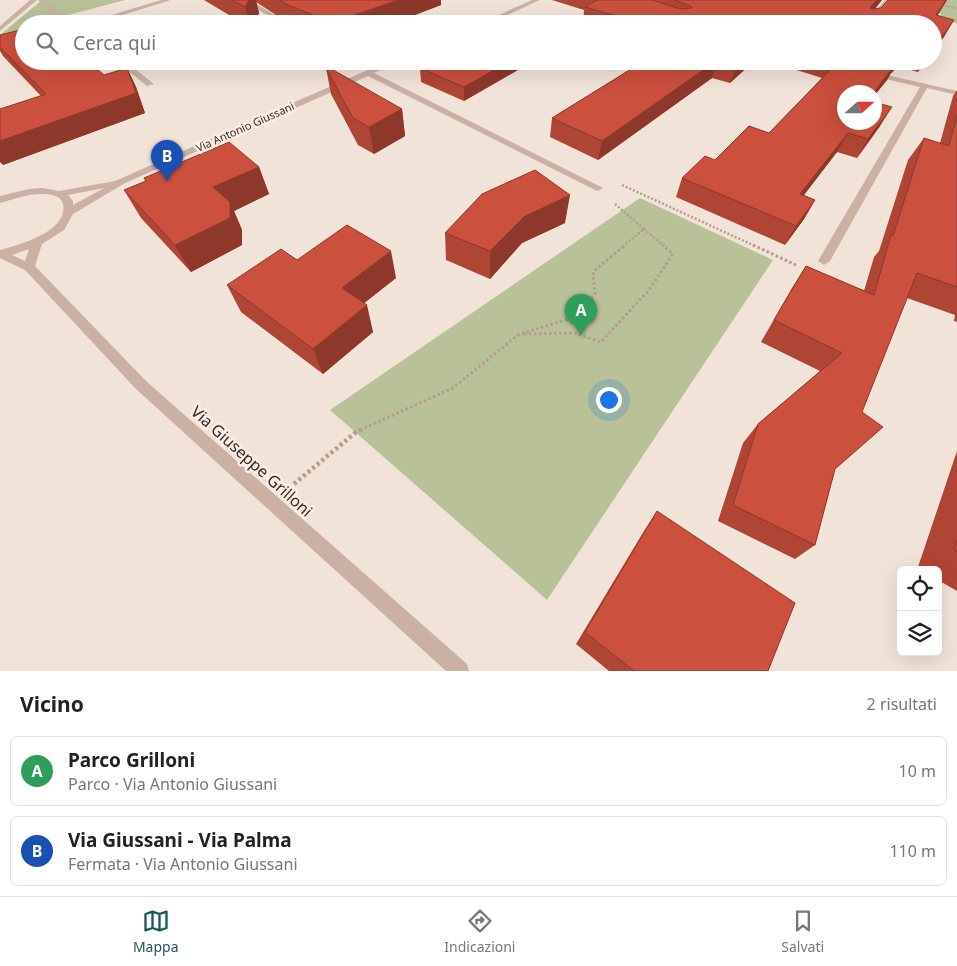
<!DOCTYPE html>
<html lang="it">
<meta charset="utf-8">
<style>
body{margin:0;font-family:"Noto Sans",sans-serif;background:#f6f6f6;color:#222}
.controls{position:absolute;right:15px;bottom:15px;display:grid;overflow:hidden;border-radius:8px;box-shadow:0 5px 20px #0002}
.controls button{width:45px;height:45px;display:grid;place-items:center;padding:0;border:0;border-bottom:1px solid #e0e0e0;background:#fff;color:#222;font:25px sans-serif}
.compass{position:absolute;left:837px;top:85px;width:45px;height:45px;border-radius:50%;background:#fff;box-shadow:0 5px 20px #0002;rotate:69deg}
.you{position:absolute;left:608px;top:399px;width:18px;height:18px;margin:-12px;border:4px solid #fff;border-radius:50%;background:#1a73e8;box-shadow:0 0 0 8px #1a73e833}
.badge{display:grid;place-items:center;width:32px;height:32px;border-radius:50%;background:#1a5855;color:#fff;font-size:16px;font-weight:700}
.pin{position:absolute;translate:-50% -41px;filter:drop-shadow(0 1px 2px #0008)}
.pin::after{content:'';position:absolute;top:26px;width:18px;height:15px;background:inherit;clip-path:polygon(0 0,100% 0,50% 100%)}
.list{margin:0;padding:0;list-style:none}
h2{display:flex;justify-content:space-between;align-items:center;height:65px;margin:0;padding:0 20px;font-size:21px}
h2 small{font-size:16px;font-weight:400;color:#767676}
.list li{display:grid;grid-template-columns:32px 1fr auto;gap:15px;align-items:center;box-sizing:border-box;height:70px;margin:0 10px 10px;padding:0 10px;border:1px solid #e0e0e0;border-radius:8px}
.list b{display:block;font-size:19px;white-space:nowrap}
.list p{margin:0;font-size:16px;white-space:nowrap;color:#767676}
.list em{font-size:16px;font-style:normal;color:#767676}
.icon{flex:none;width:28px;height:28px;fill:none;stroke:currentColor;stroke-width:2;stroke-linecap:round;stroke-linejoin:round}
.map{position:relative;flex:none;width:957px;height:671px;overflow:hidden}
.search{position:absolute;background:#fff;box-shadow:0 5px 20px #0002;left:15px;right:15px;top:15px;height:55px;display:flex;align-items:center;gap:12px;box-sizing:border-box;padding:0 18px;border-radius:28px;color:#767676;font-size:19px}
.sheet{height:225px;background:#fff}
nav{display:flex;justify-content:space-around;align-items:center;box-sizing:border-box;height:70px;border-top:1px solid #e0e0e0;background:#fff;font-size:14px;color:#767676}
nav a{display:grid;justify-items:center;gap:2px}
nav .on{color:#1a5855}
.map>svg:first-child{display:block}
.green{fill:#b8c198}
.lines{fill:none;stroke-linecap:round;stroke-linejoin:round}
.path-far3{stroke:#b69b8e;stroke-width:2;stroke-dasharray:1 1;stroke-linecap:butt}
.path-far2{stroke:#b69b8e;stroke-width:2.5;stroke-dasharray:2 2;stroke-linecap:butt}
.path-far1{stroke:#b69b8e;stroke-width:3;stroke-dasharray:2.5 2.5;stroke-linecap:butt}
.path{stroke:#b69b8e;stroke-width:4.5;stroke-dasharray:3 3;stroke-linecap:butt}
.minor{fill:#cab1a4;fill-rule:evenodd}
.wall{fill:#af4535}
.shaded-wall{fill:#8e382b}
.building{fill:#cb503e;stroke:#8e382b}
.labels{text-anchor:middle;stroke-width:5;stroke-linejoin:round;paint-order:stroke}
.far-street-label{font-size:11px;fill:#362926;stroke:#faeee5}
.near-street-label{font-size:16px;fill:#362926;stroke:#faeee5}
</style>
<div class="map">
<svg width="957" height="671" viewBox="0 0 957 671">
<rect width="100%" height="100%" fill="#f2e3d8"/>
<path class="green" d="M42,0H125L57,18L62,24H24V47L4,52L0,51V35Z
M897,0H957V23L940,19L941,14L894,4Z
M640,198L773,260L547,600L330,410Z"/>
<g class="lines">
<path class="path-far3" d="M941,5L957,8"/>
<path class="path-far2" d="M622,185L755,246
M615,204L644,229L623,246
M644,229L664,246"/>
<path class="path-far1" d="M753,245L798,266
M524,334L575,333L601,342L649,290L673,254L663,245
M360,430L453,388L518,335L571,318L595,294L593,272L625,245"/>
<path class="path" d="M294,484L356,432L363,429"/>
<path class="minor" d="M30,0H37L0,31V26Z
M38,0H45L75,24H67Z
M161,0H171L93,24H82Z
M242,0H250L290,24H282Z
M532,0H540L488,24H479Z
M885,0H891L871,24H864Z
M116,61H125L154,84L147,86Z
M388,61H399L374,73L603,188L598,191L595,190L368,76L125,183L73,214L64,230L42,244L35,266L146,381L467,664L469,671H446L136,389L25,270L0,258V250C19,245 69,231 63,204C61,195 50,194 41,194C27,194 14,199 0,203V196L29,189L42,188L59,191L115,181ZM104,188L73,205V201L68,195ZM29,249L25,261L12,255Z
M869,71L957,91V95L927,88L830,261L824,265L818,261L920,87L869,75Z"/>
</g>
<path class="wall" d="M204,0H441V5L391,24H290L256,2L259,13L254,24H244Z
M552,0H882L875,9L881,8L947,0L937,16L954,20L933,51V24H584L583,23L584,10Z
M0,35L104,75L127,68L136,87L145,113L3,165L41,96L3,56L0,51Z
M644,61H754L730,83L712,78L598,160L550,137L552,118Z
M768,61H926L918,72L897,66L892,73H891L887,80L874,96V92H844L880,126L857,158L837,152L804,195L815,200L804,219L785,245L676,197L682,178L715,160L769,133L822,78Z
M523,67L464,101L421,82L420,68Z
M326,68L402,109L405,136L374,154L358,145L331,94Z
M957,90V322L954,321L955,315L907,298L835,469L815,545L795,559L718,521L743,443L758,424L820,371L761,342L792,288L806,266L864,291L874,257L879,251L908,160L924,138L940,143L953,96Z
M259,167L269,194L234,211L242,230V245L191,272L141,218L124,190L146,181L144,178Z
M565,223L522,243L490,279L446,260L445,233Z
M297,260L396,278L364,303L373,332L323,374L241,312L227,285Z
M957,451V591L938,580V570H922L918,567Z
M657,511L768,671H609L576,644L644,531Z"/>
<path class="shaded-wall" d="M249,0H256L259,13L254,24H250L245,7Z
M398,0H441V5L391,24H332V23Z
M877,0H882L863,23L871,6Z
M946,0H947L932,24L936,15Z
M954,20L944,37L933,51V49Z
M510,61H523V67L464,101V87Z
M716,61H718L712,78L598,160L602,141Z
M741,61H754L730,83L737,65Z
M899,61H900L892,73Z
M897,62L887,80L874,96V92Z
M127,68L136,87L145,113L3,165L0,162V141Z
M892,107L880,126L857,158L868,139Z
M402,109L405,136L374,154L369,127Z
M848,133L837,152L790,213L800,194Z
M259,167L269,194L234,211L242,230V245L191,272L175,245L213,187Z
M570,195L565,223L522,243L490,279V251L525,216Z
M815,200L804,219L785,245L796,226Z
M391,251L396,278L349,315L342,288Z
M367,305L373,332L323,374L313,349Z"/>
<path class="building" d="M232,0H249L245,7Z
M280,0H398L332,23L286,4Z
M597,0H652L680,9L692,8L691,6L674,0H877L871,6V9L881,8L888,0H946L936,15L954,20L933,49V24H643L585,7Z
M24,29V61H88L104,75L127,68L136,93L0,141V109L46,94L0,47V35Z
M434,61H510L464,87L420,68Z
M644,61H716L602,141L552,118Z
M723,61H741L737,65Z
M837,61L897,62L874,92H844V122H874V102L892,107L868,139L848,133L800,194L815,200L796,226L682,178L705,156L715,160L749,126L769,133L838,62Z
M328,67L402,109L369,127L353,118L326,68Z
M957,115V287L917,273L862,412L883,427L835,469L815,545L733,505L758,424L842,353L774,320L806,266L874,295L891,235L893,236L924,138L949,146Z
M229,142L259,167L213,187L230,202V218L175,245L124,190L146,181L144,178Z
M535,170L570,195L525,216L490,251L445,233L482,194Z
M347,225L391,251L342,288L367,305L313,349L227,285L281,249L297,260Z
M657,511L795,603L768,671H634L585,632Z
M957,540V551L954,550Z"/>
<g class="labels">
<g class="far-street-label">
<text transform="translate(245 127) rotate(-24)" y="4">Via Antonio Giussani</text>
</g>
<g class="near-street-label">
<text transform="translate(252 461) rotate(42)" y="6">Via Giuseppe Grilloni</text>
</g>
</g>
</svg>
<div class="controls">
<button><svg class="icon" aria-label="locate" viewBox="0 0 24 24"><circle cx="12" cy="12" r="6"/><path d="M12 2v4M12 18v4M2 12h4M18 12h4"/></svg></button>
<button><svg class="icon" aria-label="layers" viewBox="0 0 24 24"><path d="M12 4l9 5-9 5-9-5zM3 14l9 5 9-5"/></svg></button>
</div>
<svg class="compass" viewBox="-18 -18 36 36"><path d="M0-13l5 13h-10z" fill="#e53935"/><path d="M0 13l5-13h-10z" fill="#767676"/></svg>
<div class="you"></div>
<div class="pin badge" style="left:581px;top:335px;background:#2e9e5b">A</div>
<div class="pin badge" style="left:167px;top:181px;background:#1a4fb4">B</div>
<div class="search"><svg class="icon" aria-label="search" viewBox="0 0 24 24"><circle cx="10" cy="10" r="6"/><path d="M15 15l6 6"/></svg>Cerca qui</div>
</div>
<section class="sheet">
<h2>Vicino<small>2 risultati</small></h2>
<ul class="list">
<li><span class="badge" style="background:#2e9e5b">A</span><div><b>Parco Grilloni</b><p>Parco · Via Antonio Giussani</p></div><em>10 m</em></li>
<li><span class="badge" style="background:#1a4fb4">B</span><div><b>Via Giussani - Via Palma</b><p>Fermata · Via Antonio Giussani</p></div><em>110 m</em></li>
</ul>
</section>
<nav>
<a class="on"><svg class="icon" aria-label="map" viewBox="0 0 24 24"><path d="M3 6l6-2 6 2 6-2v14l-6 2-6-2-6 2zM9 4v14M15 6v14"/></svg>Mappa</a>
<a><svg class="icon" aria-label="directions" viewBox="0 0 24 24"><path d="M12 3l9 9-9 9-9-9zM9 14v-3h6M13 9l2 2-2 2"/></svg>Indicazioni</a>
<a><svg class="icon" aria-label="saved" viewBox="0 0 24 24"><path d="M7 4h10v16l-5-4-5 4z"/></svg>Salvati</a>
</nav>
